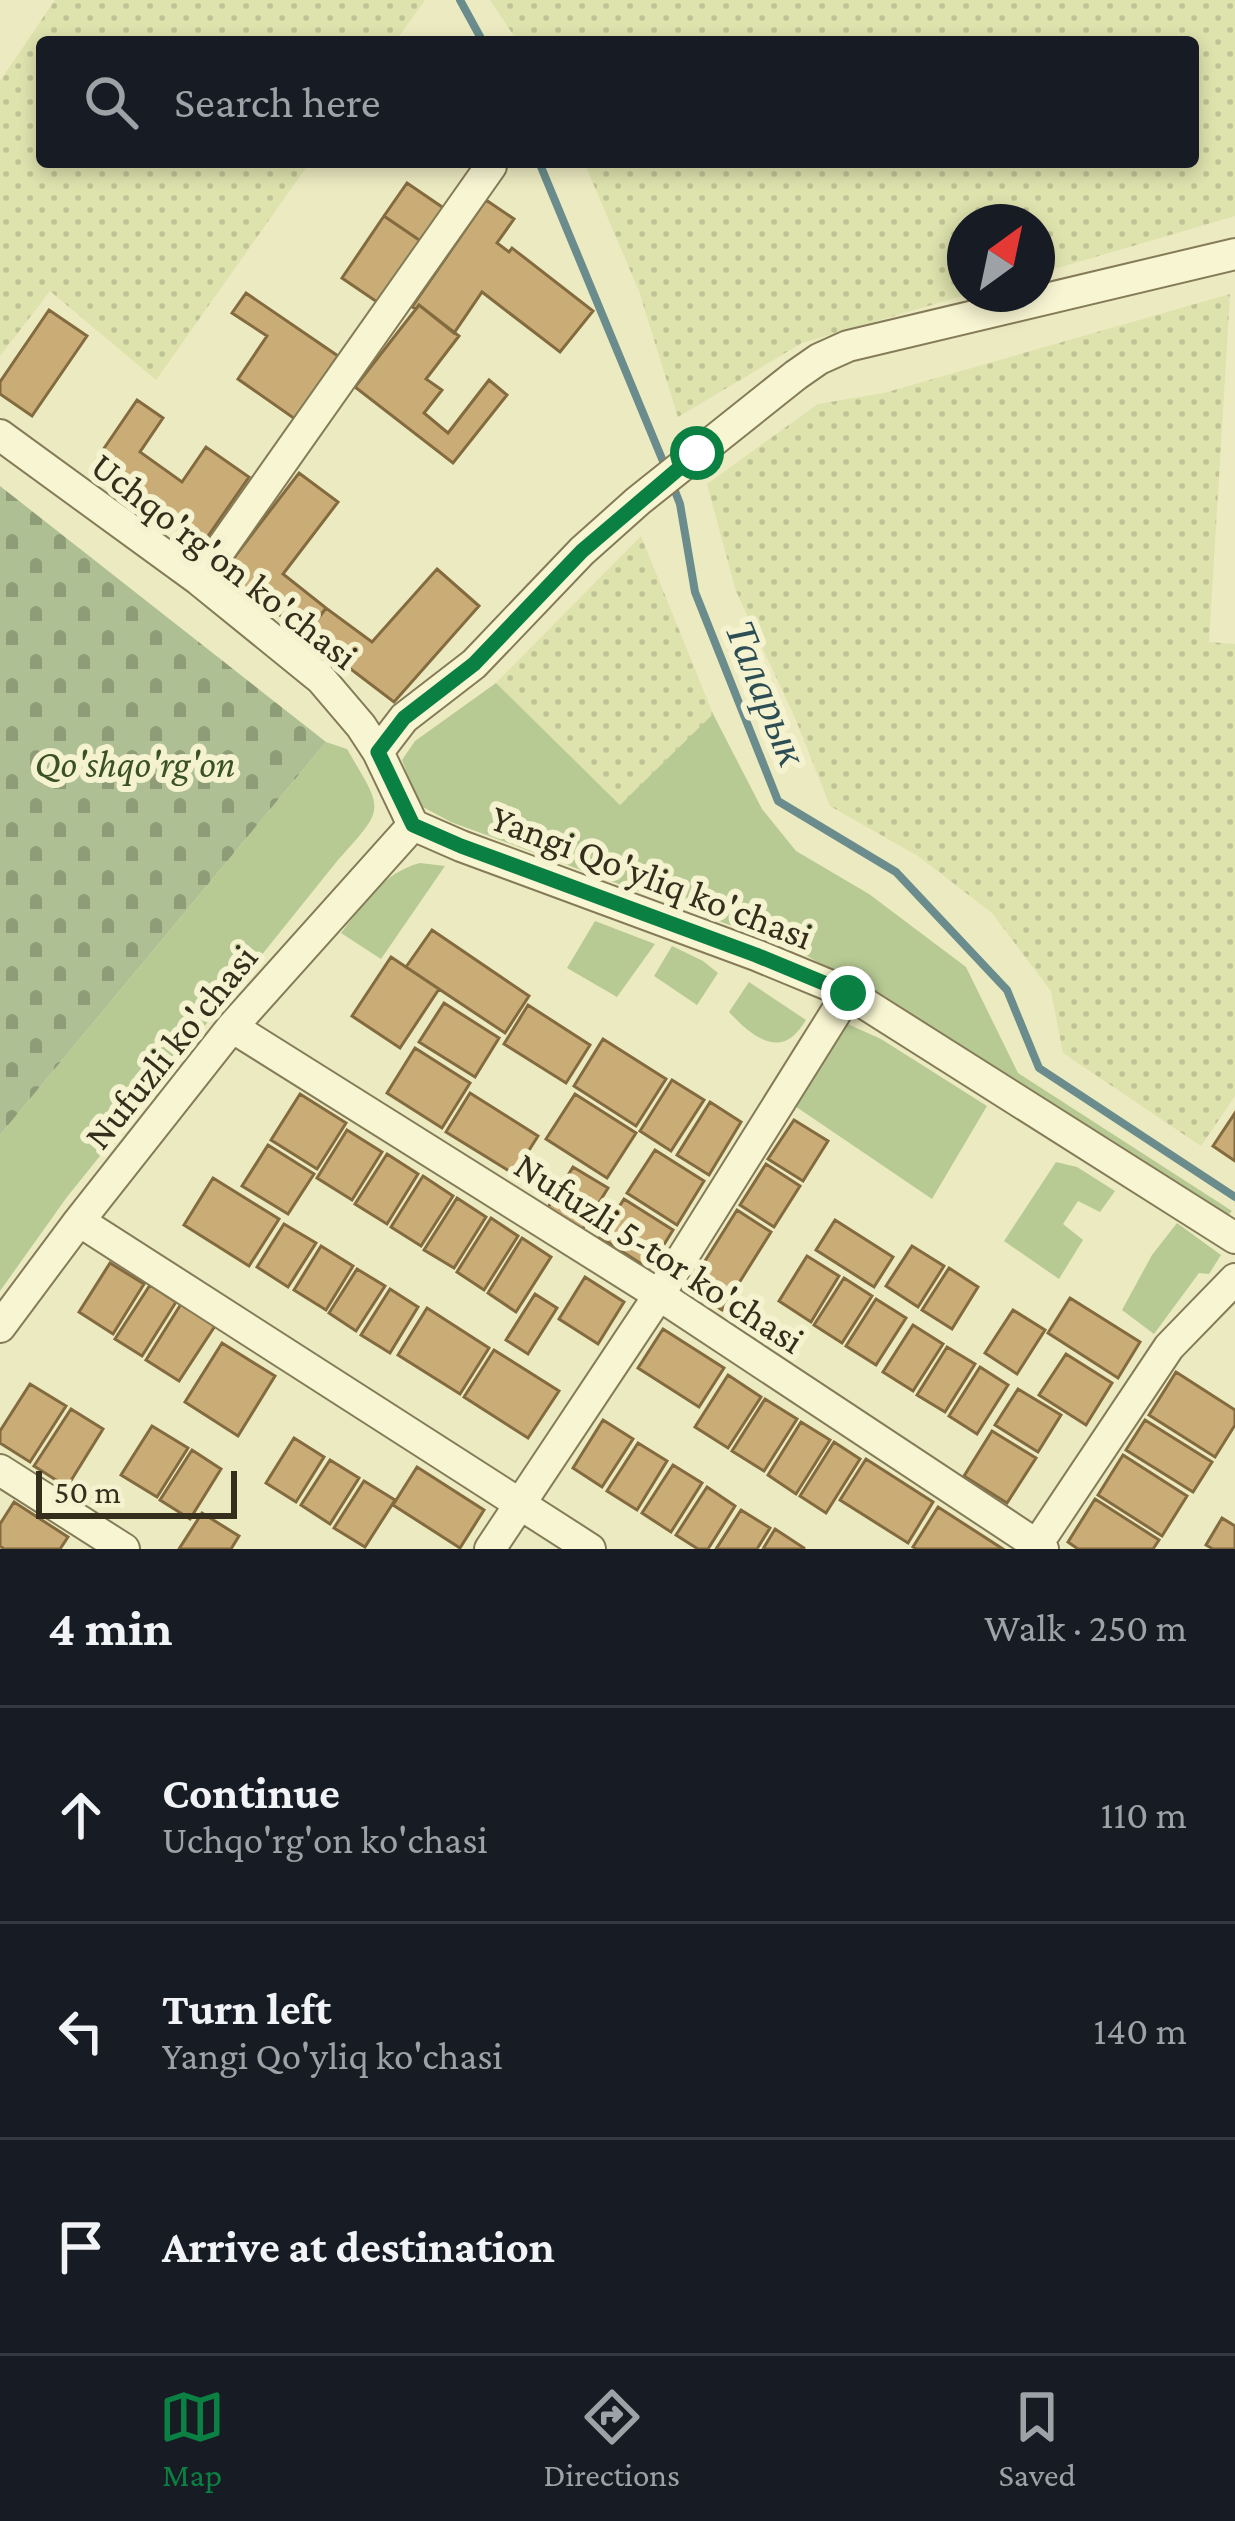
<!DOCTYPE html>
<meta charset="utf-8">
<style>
body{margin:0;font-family:"Crimson Pro",serif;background:#242831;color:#f1f3f6}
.compass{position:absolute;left:947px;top:204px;width:108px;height:108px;border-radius:50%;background:#171b24;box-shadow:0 6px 18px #0003;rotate:33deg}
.scale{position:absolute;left:36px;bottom:30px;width:201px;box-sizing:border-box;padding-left:12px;border:6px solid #352e1c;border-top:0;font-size:33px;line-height:42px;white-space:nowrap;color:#352e1c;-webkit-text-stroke:9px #f4f2cf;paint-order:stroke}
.stop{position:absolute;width:36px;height:36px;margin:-27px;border:9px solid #0b8043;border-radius:50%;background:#fff}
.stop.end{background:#0b8043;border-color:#fff;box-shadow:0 3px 12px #0008}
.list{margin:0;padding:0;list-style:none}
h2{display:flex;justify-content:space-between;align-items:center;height:156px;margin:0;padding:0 48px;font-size:51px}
h2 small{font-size:39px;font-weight:400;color:#9ea1a6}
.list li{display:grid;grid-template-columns:78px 1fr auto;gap:36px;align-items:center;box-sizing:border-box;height:216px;padding:0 48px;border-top:3px solid #363941}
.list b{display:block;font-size:45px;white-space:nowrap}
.list p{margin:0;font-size:39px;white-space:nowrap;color:#9ea1a6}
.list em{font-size:39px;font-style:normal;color:#9ea1a6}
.icon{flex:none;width:66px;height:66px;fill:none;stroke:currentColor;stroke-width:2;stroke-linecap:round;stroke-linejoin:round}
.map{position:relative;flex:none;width:1235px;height:1549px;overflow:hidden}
.search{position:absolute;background:#171b24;box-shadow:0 6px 18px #0003;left:36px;right:36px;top:36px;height:132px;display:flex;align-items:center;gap:30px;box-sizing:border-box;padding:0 42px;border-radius:12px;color:#9ea1a6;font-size:45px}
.sheet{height:804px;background:#171b24}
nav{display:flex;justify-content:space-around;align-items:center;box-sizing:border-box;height:168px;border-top:3px solid #363941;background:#171b24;font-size:33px;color:#9ea1a6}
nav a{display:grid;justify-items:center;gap:6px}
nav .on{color:#0b8043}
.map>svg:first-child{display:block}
.farmland{fill:url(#farmland-dots)}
.green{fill:#b7ca94}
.cemetery{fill:url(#cemetery-stones)}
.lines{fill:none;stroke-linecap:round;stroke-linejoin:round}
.stream{stroke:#6a8c8c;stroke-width:8}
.building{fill:#caad76;stroke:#836b3f;stroke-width:3}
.minor-casing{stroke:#857b58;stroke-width:34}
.minor{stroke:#f8f6d2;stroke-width:30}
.route{stroke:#0b8043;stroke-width:15}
.labels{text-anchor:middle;stroke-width:12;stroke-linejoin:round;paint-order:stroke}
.street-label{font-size:39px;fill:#352e1c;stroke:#f4f2cf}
.park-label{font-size:39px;font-style:italic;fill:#3a5124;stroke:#f4f2cf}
.water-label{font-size:42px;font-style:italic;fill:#2c4d54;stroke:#f4f2cf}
</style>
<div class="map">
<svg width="1235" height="1549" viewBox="0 0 1235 1549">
<defs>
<pattern id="farmland-dots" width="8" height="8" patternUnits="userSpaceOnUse" patternTransform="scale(3)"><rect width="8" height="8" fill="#dee2ad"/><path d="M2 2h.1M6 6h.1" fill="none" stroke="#bfc294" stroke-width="1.8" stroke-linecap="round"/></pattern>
<pattern id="cemetery-stones" width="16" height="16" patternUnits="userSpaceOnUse" patternTransform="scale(3)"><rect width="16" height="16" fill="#afbf94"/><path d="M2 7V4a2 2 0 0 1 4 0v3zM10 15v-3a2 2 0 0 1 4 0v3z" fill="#8f9c78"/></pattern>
</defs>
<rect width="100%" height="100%" fill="#eceac0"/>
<path class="farmland" d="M55,0H425L395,42H42V162H310L156,380L50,291L0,356V81Z
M490,0H1235V216L1037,274V222H965V294H969L802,343L678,417L639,291L584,162H1193V42H518Z
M1230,294L1209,642L1235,644V1096L1201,1146L1063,1053L1051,991L992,913L918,856L830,806L796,720L736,591L707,484L818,404L884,393Z
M641,536L713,714L620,805L496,683Z"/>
<path class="green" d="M496,683L620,805L713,714L762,809L796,851L869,894L966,967L1018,1073L1232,1211L1225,1218L903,1012L797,950L451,822L419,805L402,760L415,741Z
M326,742L347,749C383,811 387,806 338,860L67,1197L0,1291V1135Z
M420,863L445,866L381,959L341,933C364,904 382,873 420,863Z
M595,921L655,944L617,997L567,968Z
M672,946L703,961L718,973L697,1005L654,976Z
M749,982L806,1020C802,1026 798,1032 792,1037C770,1054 744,1028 729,1012Z
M841,1021L881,1039L987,1106L932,1199L789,1102Z
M1056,1162L1077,1167L1115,1191L1100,1212L1078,1201L1063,1224L1083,1240L1059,1279L1004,1241Z
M1177,1223L1221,1255L1209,1274L1199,1273L1154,1334L1122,1310L1152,1255Z"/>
<path class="cemetery" d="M0,486L326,742L0,1135Z"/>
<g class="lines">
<path class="stream" d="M460,0L483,42
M539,162L665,466
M673,486L680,504L695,592L778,801L896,872L1007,990L1039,1068L1235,1197"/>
</g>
<path class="building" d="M407,183L445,209L422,242L384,216Z
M486,200L514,219L497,243L509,252L512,248L593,311L560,352L482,292L454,333L419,305L416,309L412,307Z
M384,216L422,242L380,304L342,278Z
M246,293L338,356L295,419L238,379L267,336L232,313Z
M419,305L459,336L426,379L442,390L424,413L448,433L489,380L507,395L453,463L355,387Z
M49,310L87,336L32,416L0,394V382Z
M137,400L163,418L140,452L182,482L206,447L249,477L206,539L94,463Z
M299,473L338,502L283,574L326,608L306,635L223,572Z
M437,569L479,606L394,702L306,635L326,608L372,642Z
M432,930L529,996L505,1033L406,967Z
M391,957L439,989L400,1048L352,1016Z
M444,1003L499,1038L475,1077L419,1042Z
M528,1005L590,1045L566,1083L504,1044Z
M603,1039L666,1079L636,1126L574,1086Z
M415,1048L470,1083L442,1128L387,1093Z
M672,1080L704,1100L671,1151L640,1131Z
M470,1093L538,1136L514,1174L446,1132Z
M300,1094L346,1123L317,1169L271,1140Z
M575,1094L636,1133L607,1178L546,1139Z
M710,1102L741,1122L709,1175L677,1155Z
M1235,1113V1161L1213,1146Z
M794,1120L828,1141L803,1181L768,1159Z
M347,1130L382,1152L352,1200L317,1178Z
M268,1145L314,1174L288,1214L242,1186Z
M655,1150L704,1181L677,1225L627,1193Z
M387,1154L418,1174L387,1224L355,1204Z
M766,1164L800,1186L774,1227L740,1205Z
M573,1167L608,1188L582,1230L547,1209Z
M423,1176L453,1196L421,1246L391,1227Z
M213,1178L279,1219L249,1266L184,1225Z
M457,1198L486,1217L454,1268L424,1250Z
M624,1199L673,1230L649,1269L600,1237Z
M737,1210L771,1232L722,1310L688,1288Z
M491,1218L518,1236L484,1290L457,1272Z
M835,1220L893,1257L874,1287L816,1250Z
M284,1224L316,1243L288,1287L257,1267Z
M522,1238L551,1257L516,1312L488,1293Z
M321,1246L353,1266L326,1310L294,1290Z
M912,1246L944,1266L918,1307L886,1286Z
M807,1256L839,1276L811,1322L779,1301Z
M110,1263L144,1284L113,1334L79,1312Z
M949,1268L978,1287L952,1329L922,1310Z
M357,1269L385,1286L356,1331L329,1313Z
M585,1277L624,1302L598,1344L559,1319Z
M844,1278L872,1296L842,1343L814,1325Z
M150,1285L176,1302L142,1356L115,1339Z
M390,1289L418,1307L390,1353L361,1335Z
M535,1294L557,1308L528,1354L506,1340Z
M1070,1298L1140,1342L1118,1378L1048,1333Z
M876,1299L906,1318L876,1365L846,1346Z
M181,1304L215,1326L179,1381L146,1360Z
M427,1308L489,1348L460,1394L398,1355Z
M1013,1310L1045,1330L1017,1374L985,1353Z
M913,1325L943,1344L913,1391L883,1372Z
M663,1329L724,1368L699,1407L638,1368Z
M222,1343L275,1376L238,1436L185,1402Z
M947,1347L975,1364L945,1412L917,1395Z
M494,1350L559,1391L528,1438L464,1397Z
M1066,1354L1112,1383L1086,1425L1039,1395Z
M980,1367L1008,1385L977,1434L949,1416Z
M1176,1372L1235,1410V1425L1215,1457L1149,1415Z
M728,1375L761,1397L728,1448L695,1427Z
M30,1384L66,1406L30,1462L0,1443V1431Z
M1018,1389L1061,1415L1038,1452L995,1425Z
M765,1399L797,1419L764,1471L732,1451Z
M71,1409L103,1429L67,1487L34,1466Z
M603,1420L633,1439L602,1487L573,1468Z
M1145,1420L1212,1462L1193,1492L1126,1450Z
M801,1422L830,1440L796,1494L768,1475Z
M152,1426L188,1448L157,1497L121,1475Z
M992,1431L1036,1458L1007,1503L964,1476Z
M294,1438L324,1457L296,1502L266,1483Z
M834,1442L860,1459L826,1513L800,1496Z
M638,1443L667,1461L637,1510L607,1491Z
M192,1450L221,1469L190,1519L160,1500Z
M1123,1455L1187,1496L1162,1536L1098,1495Z
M866,1459L933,1502L908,1543L840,1500Z
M330,1460L359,1478L330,1524L301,1505Z
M673,1465L702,1483L671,1532L642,1513Z
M417,1467L484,1510L460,1548L393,1505Z
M364,1481L395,1500L365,1547L334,1528Z
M707,1487L735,1506L708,1549H698L676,1535Z
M1095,1499L1159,1540L1153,1549H1078L1068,1542Z
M14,1502L68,1537L60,1549H4L0,1546V1524Z
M938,1507L1003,1549H917L913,1547Z
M741,1510L770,1528L757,1549H716Z
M202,1513L239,1536L231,1549H179Z
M1222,1518L1235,1526V1549H1213L1206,1545Z
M775,1529L804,1548V1549H763Z"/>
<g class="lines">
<defs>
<path id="minor" d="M0,435L199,580L321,679L361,726L378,752L413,825L461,846L756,955L848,993L1235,1238
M199,580L491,166
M378,752L404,718L474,664L582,551L638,501L796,375L819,359L848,346L1235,254
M232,1027L659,1295L1043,1549
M79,1221L590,1549
M0,1327L79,1221L232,1027L413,825
M0,1470L124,1549
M490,1549L659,1295L848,993
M1034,1549L1169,1347L1235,1279"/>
</defs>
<use href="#minor" class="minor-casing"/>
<use href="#minor" class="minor"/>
</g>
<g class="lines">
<path class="route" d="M697,453L582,551L474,664L404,718L378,752L413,825L461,846L756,955L848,993"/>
</g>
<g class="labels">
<g class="street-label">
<text transform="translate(225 560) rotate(38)" y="14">Uchqo'rg'on ko'chasi</text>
<text transform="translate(652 876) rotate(21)" y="14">Yangi Qo'yliq ko'chasi</text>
<text transform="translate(170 1046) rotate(-51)" y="14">Nufuzli ko'chasi</text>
<text transform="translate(660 1252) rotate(33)" y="14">Nufuzli 5-tor ko'chasi</text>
</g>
<g class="park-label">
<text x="135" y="777">Qo'shqo'rg'on</text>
</g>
<g class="water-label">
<text transform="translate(767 693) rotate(68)" y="15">Таларык</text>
</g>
</g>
</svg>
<svg class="compass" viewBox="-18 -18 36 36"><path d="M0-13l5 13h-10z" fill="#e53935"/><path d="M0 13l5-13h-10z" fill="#9ea1a6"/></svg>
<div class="scale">50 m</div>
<div class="stop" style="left:697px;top:453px"></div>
<div class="stop end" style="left:848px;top:993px"></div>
<div class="search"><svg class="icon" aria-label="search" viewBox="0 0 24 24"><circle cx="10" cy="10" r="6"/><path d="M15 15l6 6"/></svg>Search here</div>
</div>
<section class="sheet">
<h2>4 min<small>Walk · 250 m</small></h2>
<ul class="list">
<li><svg class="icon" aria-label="ahead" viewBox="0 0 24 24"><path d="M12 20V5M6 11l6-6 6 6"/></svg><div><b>Continue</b><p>Uchqo'rg'on ko'chasi</p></div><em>110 m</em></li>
<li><svg class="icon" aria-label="left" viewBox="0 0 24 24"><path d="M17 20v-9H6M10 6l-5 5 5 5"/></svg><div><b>Turn left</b><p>Yangi Qo'yliq ko'chasi</p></div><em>140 m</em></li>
<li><svg class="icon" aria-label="arrive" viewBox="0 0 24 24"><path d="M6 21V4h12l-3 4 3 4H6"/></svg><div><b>Arrive at destination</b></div></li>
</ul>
</section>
<nav>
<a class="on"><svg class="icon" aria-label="map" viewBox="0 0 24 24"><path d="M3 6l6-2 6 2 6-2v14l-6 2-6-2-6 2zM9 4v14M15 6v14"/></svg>Map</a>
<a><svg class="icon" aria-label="directions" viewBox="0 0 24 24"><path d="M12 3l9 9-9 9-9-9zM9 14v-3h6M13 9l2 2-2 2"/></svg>Directions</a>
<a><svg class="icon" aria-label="saved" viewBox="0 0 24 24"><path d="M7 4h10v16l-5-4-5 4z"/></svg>Saved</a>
</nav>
